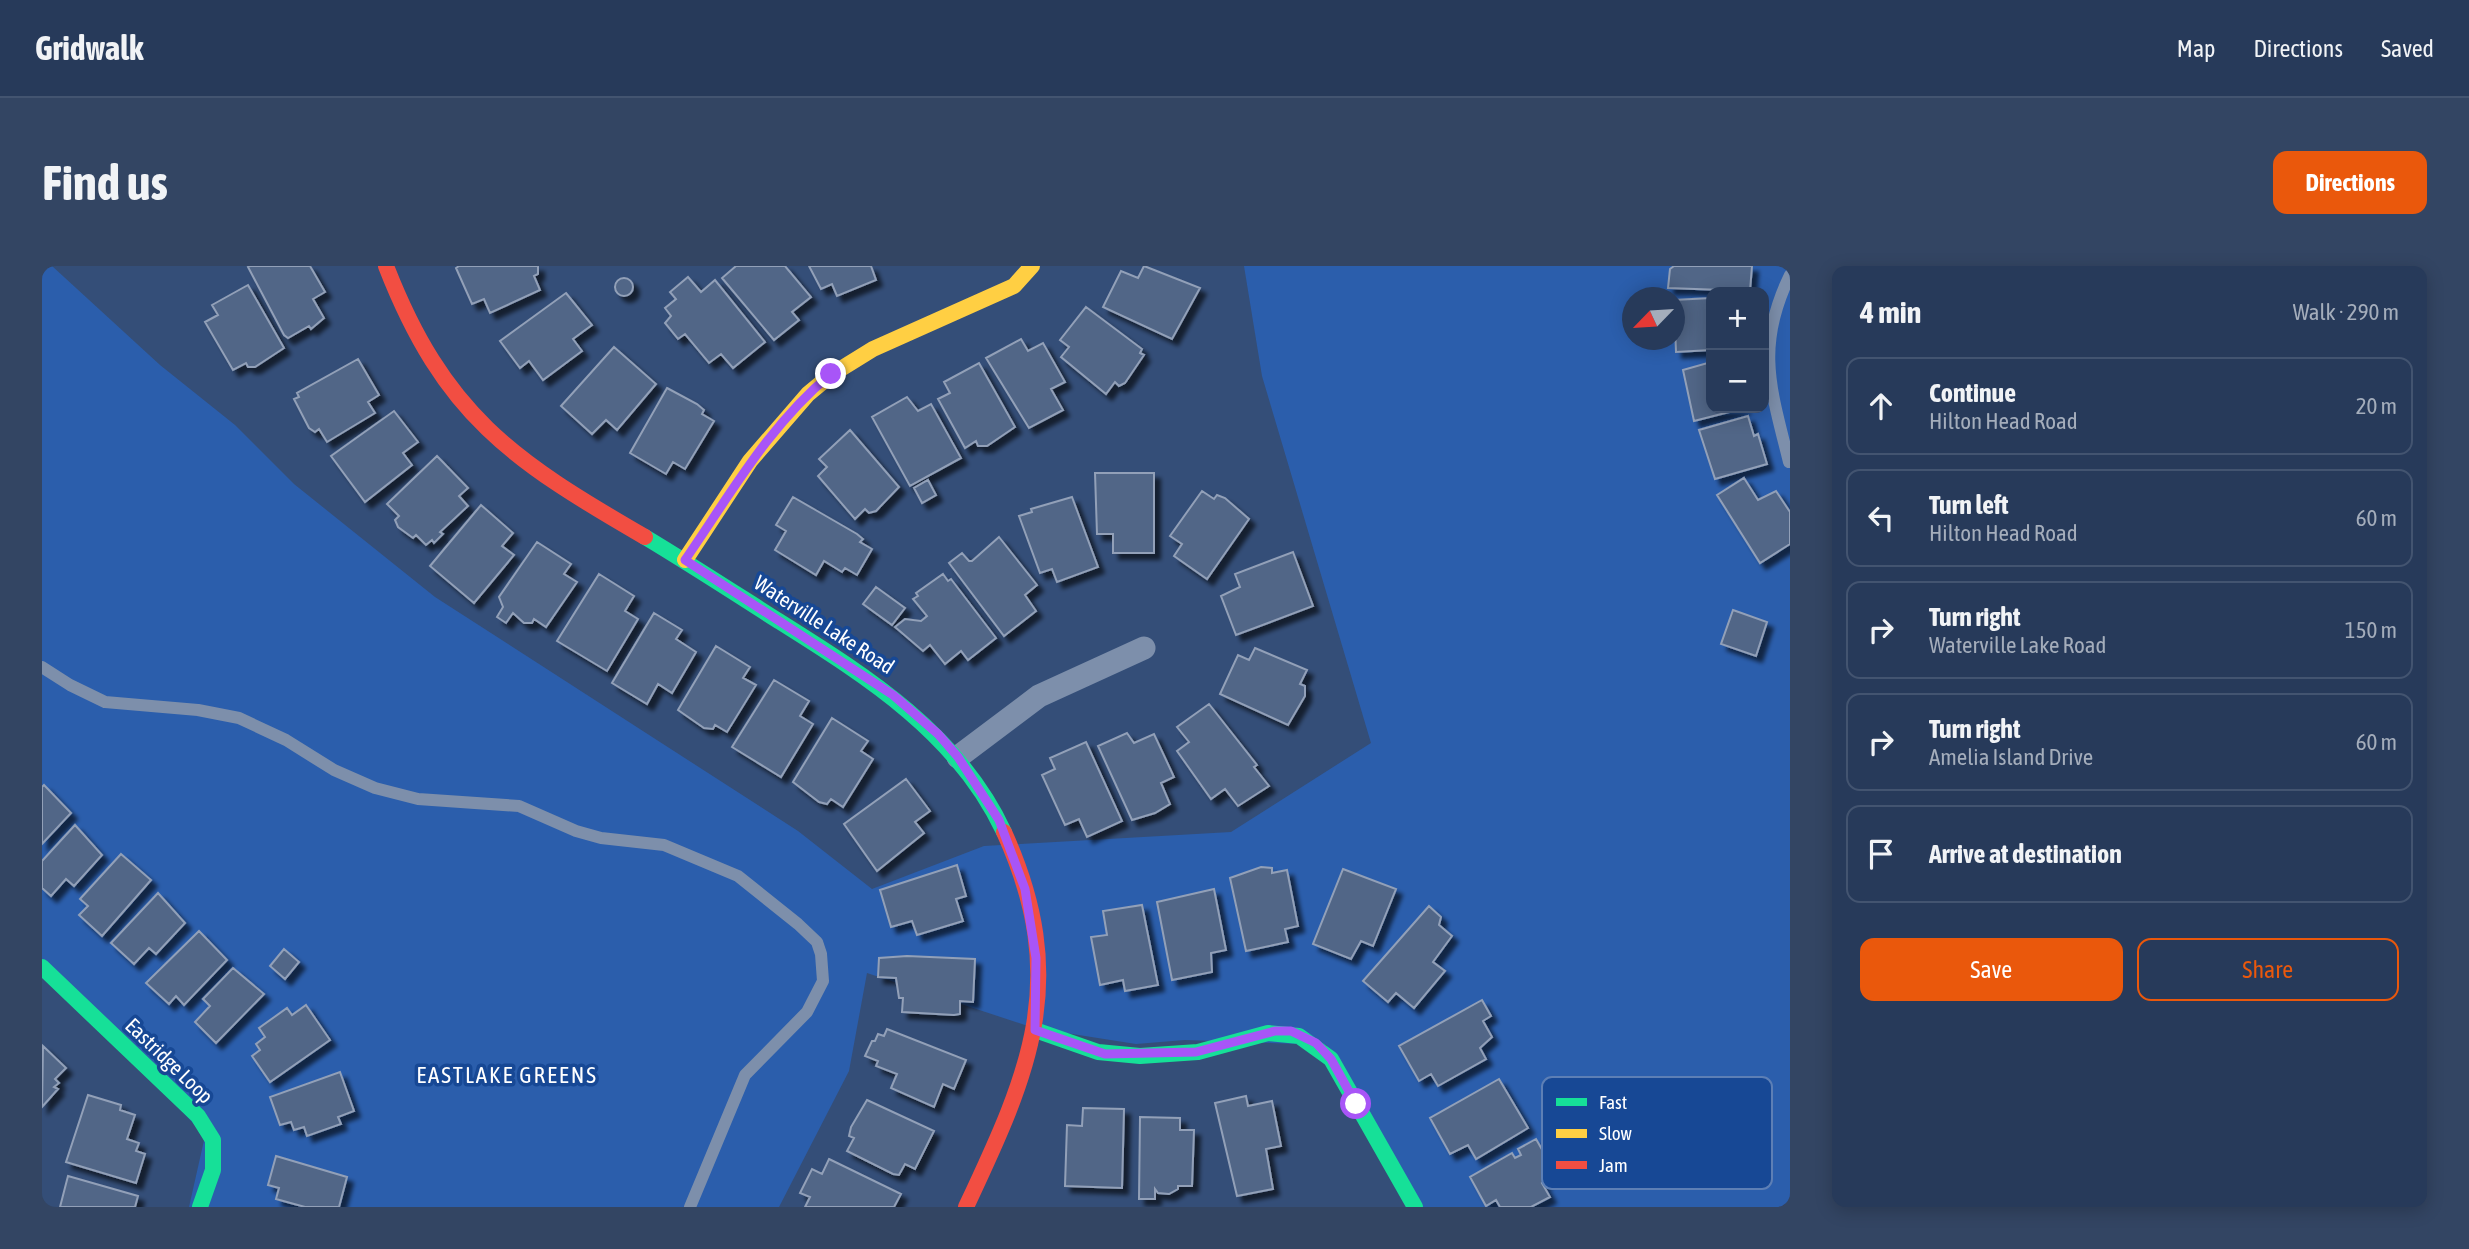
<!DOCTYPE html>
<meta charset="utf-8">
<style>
body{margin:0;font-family:"Asap Condensed",sans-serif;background:#334563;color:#f1f3f6}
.controls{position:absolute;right:21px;top:21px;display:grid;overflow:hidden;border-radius:14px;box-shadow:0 4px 18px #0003}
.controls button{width:63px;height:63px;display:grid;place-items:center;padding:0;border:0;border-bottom:2px solid #435470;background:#273a5a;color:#f1f3f6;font:35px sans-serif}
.compass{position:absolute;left:1580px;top:21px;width:63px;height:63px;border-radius:50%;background:#273a5a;box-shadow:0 4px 18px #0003;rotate:245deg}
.stop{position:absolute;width:21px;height:21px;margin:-16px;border:5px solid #a855f7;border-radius:50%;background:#fff}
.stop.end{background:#a855f7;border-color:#fff;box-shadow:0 2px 7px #0008}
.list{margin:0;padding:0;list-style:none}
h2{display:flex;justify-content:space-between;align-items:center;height:91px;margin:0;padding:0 28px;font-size:30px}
h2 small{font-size:23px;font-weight:400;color:#a4adbb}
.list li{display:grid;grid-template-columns:46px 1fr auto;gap:21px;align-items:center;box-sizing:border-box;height:98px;margin:0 14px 14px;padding:0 14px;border:2px solid #435470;border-radius:14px}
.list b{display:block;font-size:26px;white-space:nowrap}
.list p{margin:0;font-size:23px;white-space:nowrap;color:#a4adbb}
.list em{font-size:23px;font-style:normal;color:#a4adbb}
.actions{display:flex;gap:14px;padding:21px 28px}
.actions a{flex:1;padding:16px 0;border:2px solid #ea580c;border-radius:14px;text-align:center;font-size:24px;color:#ea580c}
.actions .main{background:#ea580c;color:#fff}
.icon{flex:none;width:38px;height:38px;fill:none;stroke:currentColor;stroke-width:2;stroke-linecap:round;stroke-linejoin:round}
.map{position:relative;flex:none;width:1748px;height:941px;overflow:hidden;border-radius:14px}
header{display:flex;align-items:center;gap:42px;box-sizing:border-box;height:98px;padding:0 35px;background:#273a5a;border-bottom:2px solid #435470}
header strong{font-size:33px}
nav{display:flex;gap:38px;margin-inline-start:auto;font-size:24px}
.intro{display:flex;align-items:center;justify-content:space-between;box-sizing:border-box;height:168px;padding:0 42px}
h1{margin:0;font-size:49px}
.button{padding:18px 32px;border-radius:14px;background:#ea580c;color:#fff;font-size:24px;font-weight:700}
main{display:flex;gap:42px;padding:0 42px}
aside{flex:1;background:#273a5a;border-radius:14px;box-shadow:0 4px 18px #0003}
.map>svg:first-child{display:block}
.green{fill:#2b5eac;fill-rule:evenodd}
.building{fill:#516687;stroke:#92a0b8;stroke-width:2;filter:url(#shadow)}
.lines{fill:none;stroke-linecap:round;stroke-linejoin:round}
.lane{stroke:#7d8fab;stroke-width:12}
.street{stroke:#7d8fab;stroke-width:23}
.fast{stroke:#16e098;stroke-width:16}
.slow{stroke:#ffcf43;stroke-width:16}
.jam{stroke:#f24e42;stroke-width:16}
.route{stroke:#a855f7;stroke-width:9}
.labels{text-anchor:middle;stroke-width:7;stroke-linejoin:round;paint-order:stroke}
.street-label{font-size:21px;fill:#fff;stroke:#174895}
.neighbourhood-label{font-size:23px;letter-spacing:2px;fill:#fff;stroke:#174895}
.key{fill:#174895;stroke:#5d7fb5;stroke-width:2}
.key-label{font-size:19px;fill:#fff}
</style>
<header>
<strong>Gridwalk</strong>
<nav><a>Map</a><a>Directions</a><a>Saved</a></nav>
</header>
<div class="intro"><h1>Find us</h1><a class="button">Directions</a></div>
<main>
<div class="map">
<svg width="1748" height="941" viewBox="0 0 1748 941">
<defs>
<filter id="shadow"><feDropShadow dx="6" dy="6" stdDeviation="2" flood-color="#0009"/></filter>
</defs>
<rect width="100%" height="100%" fill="#344e78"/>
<path class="green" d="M0,0H10L118,99L193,159L252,218L393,331L756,565L830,623L942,580L1189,566L1329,477L1220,110L1202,0H1748V941H1375L1284,779L1143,774L1094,778L992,762L825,707L807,805L737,941H147L163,870L0,694ZM1669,26H1722V142H1669ZM1590,32H1632V74H1590Z"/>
<path class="building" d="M208,0H268L283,26L271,33L282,52L269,63L267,60L246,72L242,69L206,1Z
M417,0H496V8L492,10L498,24L448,47L442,33L430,38L414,2Z
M694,0H743L769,31L750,46L757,54L732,74L680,12Z
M767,0H829L834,14L795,30L790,18L779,23Z
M1102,0L1158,22L1130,73L1061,41L1079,5L1096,12Z
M1632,0H1710L1708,25L1626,22L1628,3Z
M646,11L659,26L673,14L723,76L691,102L679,88L667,97L643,68L636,73L623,57L629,50L623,42L634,33L628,26Z
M573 21a9 9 0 1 1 18 0a9 9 0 1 1-18 0Z
M206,19L242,82L213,101H206L204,97L191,104L163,56L176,49L170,39Z
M524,27L550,59L531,73L540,85L501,114L487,95L478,102L458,75Z
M1669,32V84L1634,86L1632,34Z
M1044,41L1100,83L1098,87L1102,89L1083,117L1077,120L1073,116L1064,128L1019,91L1027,81L1018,74Z
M979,73L986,85L1001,77L1023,116L1009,123L1021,144L987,162L944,92Z
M572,81L614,118L575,164L564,154L550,168L519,140Z
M316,93L337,129L326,136L333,147L285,176L277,163L273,166L267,162L252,133L257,131L255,127Z
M1669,96V142H1703L1652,155L1641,104Z
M937,97L973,161L945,180H936L934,175L923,182L896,133L908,127L902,116Z
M625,122L655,138L662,144L660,148L672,155L643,203L631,196L624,208L588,187Z
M865,131L876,145L889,138L919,192L868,220L830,151Z
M352,145L376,176L361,187L370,199L323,236L289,190Z
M1706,150L1712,170L1716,168L1725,198L1673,213L1657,164Z
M808,164L857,221L834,245L827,247L823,243L813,253L776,210L785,201L777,193Z
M395,190L426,222L417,230L426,240L398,266L401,268L392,277L390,274L384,279L374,269L371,272L356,261L353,254L357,250L345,238Z
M1053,207H1112V287H1071V268H1055Z
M1702,212L1716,234L1734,225L1748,246V278L1718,297L1675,229Z
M886,214L894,229L880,237L872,222Z
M1160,225L1172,233L1175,229L1183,232L1207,253L1165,313L1132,290L1140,278L1128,270Z
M751,231L815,268L821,273L818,276L830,283L815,309L803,302L800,306L782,295L774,309L733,284L744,265L734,259Z
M1030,231L1056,301L1015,316L1010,303L998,307L977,250L990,246L989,243Z
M439,239L471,267L460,280L472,289L432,337L388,300Z
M957,271L995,319L983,329L994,345L962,370L907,297L920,287L927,295H930Z
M495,276L529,298L522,308L535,316L504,361L492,353L490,357H482L471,347L464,357L455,351L461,341L457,331Z
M1251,286L1271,340L1194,369L1179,330L1198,321L1193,308Z
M557,308L592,330L583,345L596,353L565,405L515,375Z
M901,308L906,315L909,313L954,372L926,394L919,385L903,398L888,379L881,385L853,361L863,353L879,355L885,350L871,333L876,330L874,327Z
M834,321L863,342L850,359L821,338Z
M1691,344L1725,356L1714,390L1679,378Z
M612,347L640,364L634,373L654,386L630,427L616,418L605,438L570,417Z
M674,380L708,401L701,412L714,419L685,466L673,459L671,463L662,462L636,444Z
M1213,382L1265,404L1258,418L1263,420V430L1246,459L1178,428L1196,389L1207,394Z
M732,414L767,435L758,450L771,458L739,511L690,481Z
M1167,438L1215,499L1212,501L1227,520L1196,540L1183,523L1169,533L1135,485L1147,476L1135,461Z
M790,452L826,475L819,485L831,493L801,541L789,533L785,538L777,536L751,516Z
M1085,467L1092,477L1112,468L1132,511L1119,517L1128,538L1113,547L1090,554L1056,480Z
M1044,476L1080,555L1045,571L1037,553L1023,559L1000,509L1013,503L1008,492Z
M864,513L888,545L873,556L882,567L835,605L802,558Z
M2,519L29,547L0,578V521Z
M33,559L60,589L32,620L24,613L9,630L0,622V595Z
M79,588L109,614L60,670L37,649L46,640L38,633Z
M915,599L924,630L914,633L921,655L875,669L870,655L849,661L838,624Z
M1219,601L1230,602V607L1245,604L1256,660L1243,663L1246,676L1204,685L1188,612Z
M1301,603L1354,623L1331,680L1319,675L1309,693L1271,678Z
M1172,623L1184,684L1169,687L1170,706L1130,714L1115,636Z
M116,627L143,657L114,688L107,682L92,698L69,677Z
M1100,639L1116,719L1083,725L1081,714L1058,719L1049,671L1065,669L1061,645Z
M1387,640L1399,651L1397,659L1410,670L1391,696L1403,705L1372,742L1354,727L1346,736L1321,715Z
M157,665L185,694L142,739L134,730L127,738L104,717Z
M242,683L257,696L243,713L228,700Z
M865,690L933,693L931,736L918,735V748L912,749L860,746L861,732H857L854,712L836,711L837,692Z
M191,702L222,728L174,777L153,756L168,740L161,733Z
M1440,734L1449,750L1441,755L1450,771L1438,782L1444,793L1396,820L1389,808L1377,815L1357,780Z
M264,739L288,774L228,816L210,790L218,784L214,778L223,771L217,762L245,742L250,749Z
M845,763L924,794L912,823L901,818L892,841L849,822L855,808L834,800L836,795L823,790L830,775H833L836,768L842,770Z
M1,780L24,802L13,813L17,817L12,821L16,823L0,841Z
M298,806L312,845L296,851L299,858L265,870L262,861L252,864L249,856L238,859L228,831Z
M1457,813L1486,862L1434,893L1426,879L1408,888L1388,852Z
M46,829L79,839L78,844L93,849L85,873L97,877L94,885L103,888L94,917L24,896Z
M1204,830L1206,840L1230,835L1239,880L1224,883L1231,923L1195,930L1173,837Z
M825,834L892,865L873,903L863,898L857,909L851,908L805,885L812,872L807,870L809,861Z
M1041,842L1082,843L1080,922L1023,920L1025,859L1040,860Z
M1098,851L1138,852V864H1152L1150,920H1136V923L1127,928L1116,927L1113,923V933H1097Z
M1494,873L1502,887L1508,883L1519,898L1521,905L1500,917L1508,931L1489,941H1458L1454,934L1444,940L1428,911L1470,887L1473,892L1479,889L1476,883Z
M234,890L305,911L297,941H263L234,933L237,922L226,919Z
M787,893L859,928L852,941H763L768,931L758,927L770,903L780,908Z
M26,910L96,930L93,941H18Z"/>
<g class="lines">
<path class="lane" d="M1747,196C1729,123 1713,81 1748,9
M0,401L28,419L63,436L156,444L197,452L244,474L292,504L333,522L376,533L477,540L534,565L559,572L622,579L696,610L756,658L775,676L779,688L781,715L765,746L703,809L648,941"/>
<path class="street" d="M916,491L997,430L1102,382"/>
<path class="fast" d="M603,271C648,298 691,326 735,354C824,410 916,467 962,566
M0,701L156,850L171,874V904L158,941
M993,764L1056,786L1098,790L1156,786L1226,767L1257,770L1289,793L1373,941"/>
<path class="slow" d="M643,294L708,195L766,128L789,109L831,83L972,20L990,0"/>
<path class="jam" d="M344,0C402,149 470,194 603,271
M924,941C988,805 1029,714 962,566"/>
</g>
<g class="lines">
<path class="route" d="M789,108C727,159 688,229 643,294L851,429L896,468L916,491L957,554L983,623L994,692L993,764L1063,788L1154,786L1233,765H1249L1274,777L1289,793L1314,838"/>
</g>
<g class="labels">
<g class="street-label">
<text transform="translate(782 359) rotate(33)" y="7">Waterville Lake Road</text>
<text transform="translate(127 795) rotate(44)" y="7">Eastridge Loop</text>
</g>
<g class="neighbourhood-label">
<text x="465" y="817">EASTLAKE GREENS</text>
</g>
</g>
<rect x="1500" y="811" width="230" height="112" rx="10" class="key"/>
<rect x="1514" y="832" width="31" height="8" fill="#16e098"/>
<rect x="1514" y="863" width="31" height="9" fill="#ffcf43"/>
<rect x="1514" y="895" width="31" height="8" fill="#f24e42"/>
<g class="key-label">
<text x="1557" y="843">Fast</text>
<text x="1557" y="874">Slow</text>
<text x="1557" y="906">Jam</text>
</g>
</svg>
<div class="controls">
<button>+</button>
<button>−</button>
</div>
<svg class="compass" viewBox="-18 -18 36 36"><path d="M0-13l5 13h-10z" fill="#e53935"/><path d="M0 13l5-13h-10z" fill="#a4adbb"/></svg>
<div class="stop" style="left:1314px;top:838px"></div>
<div class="stop end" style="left:789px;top:108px"></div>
</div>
<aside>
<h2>4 min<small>Walk · 290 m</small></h2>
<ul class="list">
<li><svg class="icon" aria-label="ahead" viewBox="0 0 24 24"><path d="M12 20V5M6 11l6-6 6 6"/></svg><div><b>Continue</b><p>Hilton Head Road</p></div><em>20 m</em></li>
<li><svg class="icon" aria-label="left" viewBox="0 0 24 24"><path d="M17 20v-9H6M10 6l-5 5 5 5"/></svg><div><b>Turn left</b><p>Hilton Head Road</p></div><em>60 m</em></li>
<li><svg class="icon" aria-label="right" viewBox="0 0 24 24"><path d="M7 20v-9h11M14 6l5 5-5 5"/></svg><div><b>Turn right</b><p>Waterville Lake Road</p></div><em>150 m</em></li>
<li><svg class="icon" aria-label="right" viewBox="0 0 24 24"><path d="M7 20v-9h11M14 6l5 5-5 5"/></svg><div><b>Turn right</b><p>Amelia Island Drive</p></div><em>60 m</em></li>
<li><svg class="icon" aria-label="arrive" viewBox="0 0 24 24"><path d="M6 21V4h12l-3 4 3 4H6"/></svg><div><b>Arrive at destination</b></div></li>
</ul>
<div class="actions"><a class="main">Save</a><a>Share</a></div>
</aside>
</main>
